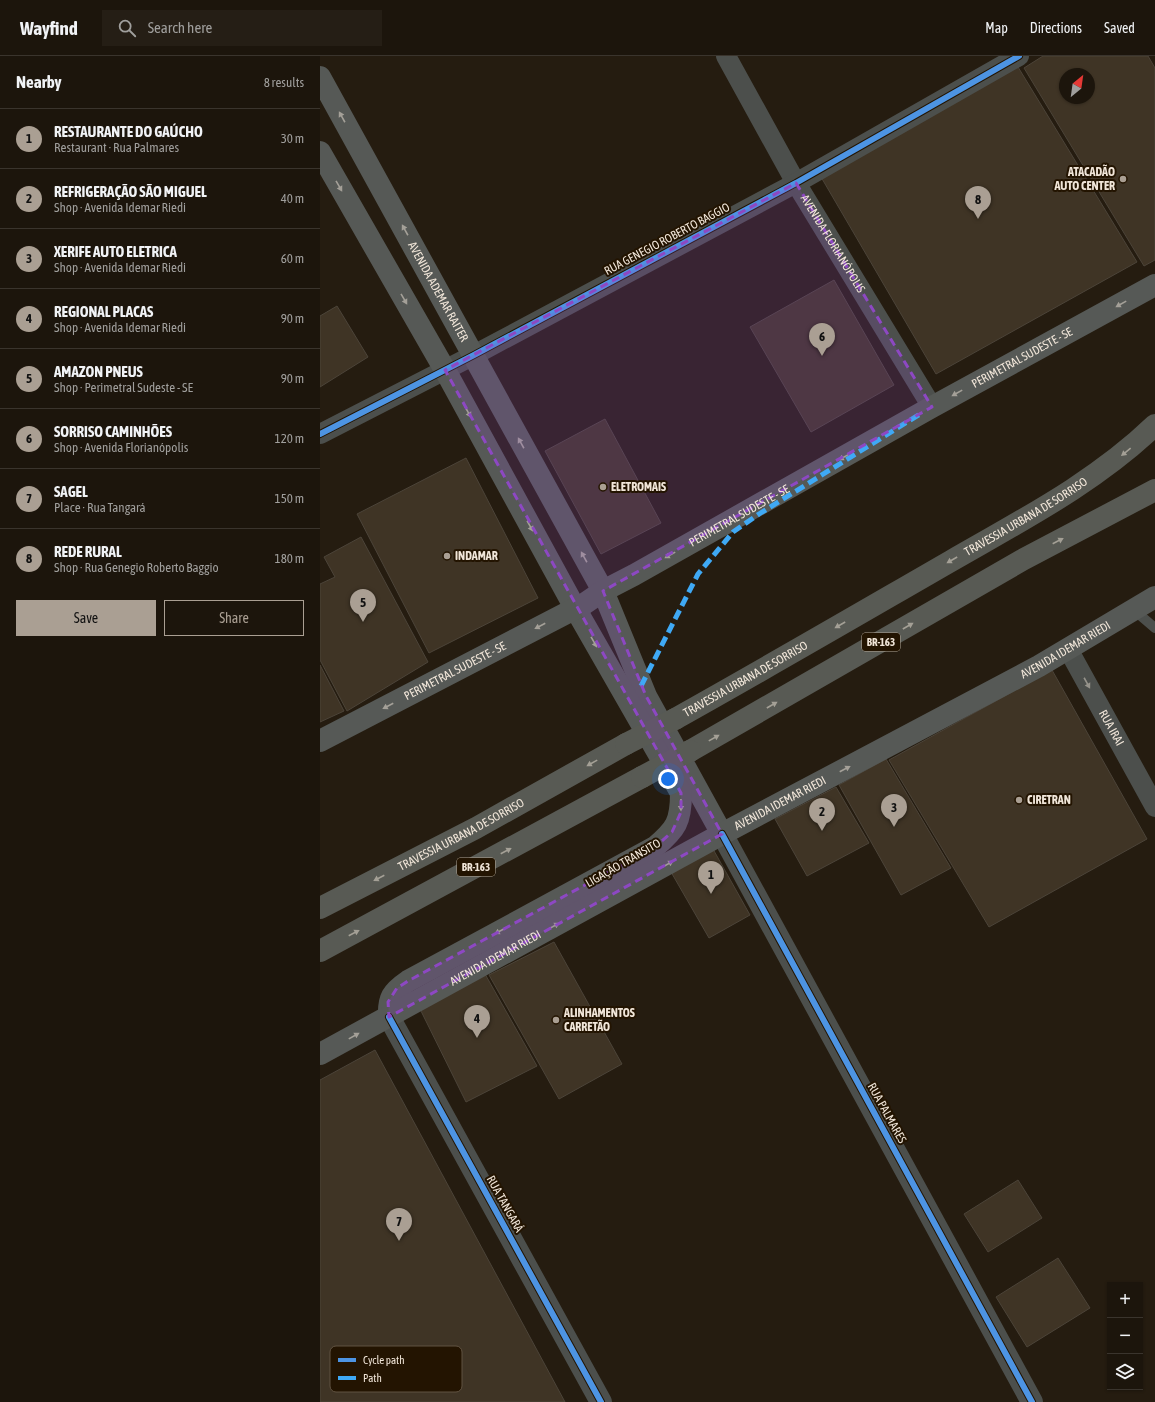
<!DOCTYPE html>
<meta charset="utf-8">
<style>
body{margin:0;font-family:"Asap Condensed",sans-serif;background:#251e15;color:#f1f3f6}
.controls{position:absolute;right:12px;bottom:12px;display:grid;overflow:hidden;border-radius:0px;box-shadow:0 1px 3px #0004}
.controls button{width:36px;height:36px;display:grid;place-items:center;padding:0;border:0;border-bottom:1px solid #3a342d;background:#1c150c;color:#f1f3f6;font:20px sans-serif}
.compass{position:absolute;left:739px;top:12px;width:36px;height:36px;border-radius:50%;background:#1c150c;box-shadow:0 1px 3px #0004;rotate:29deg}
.you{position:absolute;left:348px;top:723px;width:14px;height:14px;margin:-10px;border:3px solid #fff;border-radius:50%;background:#1a73e8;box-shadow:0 0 0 6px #1a73e833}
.badge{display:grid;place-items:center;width:26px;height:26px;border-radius:50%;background:#aa9f93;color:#111;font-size:13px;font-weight:700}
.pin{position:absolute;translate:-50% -33px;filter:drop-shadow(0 1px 2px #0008)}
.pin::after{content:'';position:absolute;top:21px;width:14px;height:12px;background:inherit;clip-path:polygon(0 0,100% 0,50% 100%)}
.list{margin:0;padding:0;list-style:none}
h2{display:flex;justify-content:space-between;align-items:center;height:52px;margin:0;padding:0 16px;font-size:17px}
h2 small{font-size:13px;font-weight:400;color:#a09f9d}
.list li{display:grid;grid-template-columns:26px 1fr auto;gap:12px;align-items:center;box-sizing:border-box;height:60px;padding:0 16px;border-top:1px solid #3a342d}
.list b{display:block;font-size:15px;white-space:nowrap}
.list p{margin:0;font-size:13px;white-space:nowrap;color:#a09f9d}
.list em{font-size:13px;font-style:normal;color:#a09f9d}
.actions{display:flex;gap:8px;padding:12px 16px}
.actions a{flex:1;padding:9px 0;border:1px solid #aa9f93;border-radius:0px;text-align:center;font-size:14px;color:#aa9f93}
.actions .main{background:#aa9f93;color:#111}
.icon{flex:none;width:22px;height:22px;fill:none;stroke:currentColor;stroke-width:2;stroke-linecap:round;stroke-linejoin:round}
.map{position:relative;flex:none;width:835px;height:1346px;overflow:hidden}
header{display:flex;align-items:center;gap:24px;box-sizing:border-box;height:56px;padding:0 20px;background:#1c150c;border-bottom:1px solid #3a342d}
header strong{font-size:19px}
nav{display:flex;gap:22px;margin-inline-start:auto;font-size:14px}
.search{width:280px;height:36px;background:#251e15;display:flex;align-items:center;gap:10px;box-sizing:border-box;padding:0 14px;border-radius:0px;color:#a09f9d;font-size:15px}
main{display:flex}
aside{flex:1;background:#1c150c}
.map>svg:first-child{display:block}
.building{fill:#3f3425;stroke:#4c4439;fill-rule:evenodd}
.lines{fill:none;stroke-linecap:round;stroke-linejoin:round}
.service{stroke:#4c4f4c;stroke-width:10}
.minor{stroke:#4c4f4c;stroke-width:20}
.tertiary{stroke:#4c4f4c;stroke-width:22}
.secondary{stroke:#565956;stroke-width:22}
.trunk{stroke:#585a54;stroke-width:22}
.trunk-bridge{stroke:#585a54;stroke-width:22}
.quiet{stroke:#3fa9f5;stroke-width:5;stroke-dasharray:10 5;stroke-linecap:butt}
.cycleway-casing{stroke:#231401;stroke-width:8}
.cycleway{stroke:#4d94e3;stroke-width:6}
.oneway{fill:#a4a098}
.oneway2{fill:#a4a096}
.oneway3{fill:#96938b}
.marked{fill:#8d48c3;fill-opacity:0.2;stroke:#8d48c3;stroke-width:3;stroke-dasharray:8 5;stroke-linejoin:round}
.poi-dot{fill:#aa9f93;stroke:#231401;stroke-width:1.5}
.labels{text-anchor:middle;stroke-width:4;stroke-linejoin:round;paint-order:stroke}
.shield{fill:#231401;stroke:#b3a798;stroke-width:1}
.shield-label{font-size:11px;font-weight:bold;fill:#f1e6d9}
.poi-label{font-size:12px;font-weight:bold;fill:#f1e6d9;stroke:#231401;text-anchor:start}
.street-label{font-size:12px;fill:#f1e6d9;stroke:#231401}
.key{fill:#231401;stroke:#615342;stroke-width:1}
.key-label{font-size:11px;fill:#f1e6d9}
</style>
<header>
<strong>Wayfind</strong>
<div class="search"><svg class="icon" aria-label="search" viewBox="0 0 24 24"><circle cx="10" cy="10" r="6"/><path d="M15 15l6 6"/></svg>Search here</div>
<nav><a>Map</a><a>Directions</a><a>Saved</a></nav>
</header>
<main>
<aside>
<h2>Nearby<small>8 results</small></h2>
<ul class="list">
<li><span class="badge">1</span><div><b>RESTAURANTE DO GAÚCHO</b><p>Restaurant · Rua Palmares</p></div><em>30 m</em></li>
<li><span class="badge">2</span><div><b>REFRIGERAÇÃO SÃO MIGUEL</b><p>Shop · Avenida Idemar Riedi</p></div><em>40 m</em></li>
<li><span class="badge">3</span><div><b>XERIFE AUTO ELETRICA</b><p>Shop · Avenida Idemar Riedi</p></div><em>60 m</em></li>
<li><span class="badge">4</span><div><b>REGIONAL PLACAS</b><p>Shop · Avenida Idemar Riedi</p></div><em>90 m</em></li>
<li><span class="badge">5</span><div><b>AMAZON PNEUS</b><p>Shop · Perimetral Sudeste - SE</p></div><em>90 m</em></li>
<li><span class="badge">6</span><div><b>SORRISO CAMINHÕES</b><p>Shop · Avenida Florianópolis</p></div><em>120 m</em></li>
<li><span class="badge">7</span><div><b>SAGEL</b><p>Place · Rua Tangará</p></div><em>150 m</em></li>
<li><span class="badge">8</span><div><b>REDE RURAL</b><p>Shop · Rua Genegio Roberto Baggio</p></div><em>180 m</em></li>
</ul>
<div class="actions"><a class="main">Save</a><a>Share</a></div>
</aside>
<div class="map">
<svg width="835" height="1346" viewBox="0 0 835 1346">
<rect width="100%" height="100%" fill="#251c10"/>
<path class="building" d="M723,0H828L835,12V204L824,210L704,12ZM745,18H769V42H745Z
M698,11L817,206L616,318L501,121Z
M514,224L574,329L491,376L430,271Z
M17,250L48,301L0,331V260Z
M285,363L341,467L281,498L225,395Z
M146,402L218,542L109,597L37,458Z
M41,481L108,606L27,655L0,604V528L15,521L4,501Z
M0,609L24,655L0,666Z
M732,614L827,783L669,871L569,704Z
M566,703L631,812L581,839L519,729Z
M516,731L549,787L487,820L455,763Z
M393,793L430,859L389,882L351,816Z
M234,886L302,1008L239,1043L169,919Z
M165,918L217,1010L146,1046L100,953Z
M55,994L245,1346H0V1024Z
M698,1124L722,1162L668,1196L644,1158Z
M738,1202L770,1252L707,1291L676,1241Z"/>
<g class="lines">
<path class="service" d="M814,554L835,572"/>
<g class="minor">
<path id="s1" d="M406,0L476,127L612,351"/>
<path d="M0,378L154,299L476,127L699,0"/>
<path id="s2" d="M748,593L835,751"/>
</g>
<path class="tertiary" d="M402,778L712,1346
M69,961L281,1346"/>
<g class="secondary">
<path id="s3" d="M0,21L283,535L326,640L402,778"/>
<path d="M0,96L125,314L255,552L361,737C361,766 356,773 335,791L88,925C72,936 68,942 69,961"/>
<path id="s4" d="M0,685L264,548L283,535L314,519L612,351L835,229"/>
<path id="s5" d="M0,998L402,778L719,610L835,541"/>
</g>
<g class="trunk">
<path id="s6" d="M355,663C448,611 539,558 631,505C702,464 776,426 835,369"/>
<path d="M370,695L704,503L835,434"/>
<path id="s7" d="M0,852L156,772L306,688"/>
<path d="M0,895L322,721"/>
</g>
<path class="trunk-bridge" d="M306,688L355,663
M322,721L370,695"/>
<path class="quiet" d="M321,630L378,518L413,476L439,458L600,358"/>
<defs>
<path id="cycleway" d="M0,378L154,299L476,127L699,0
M402,778L712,1346
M69,961L281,1346"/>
</defs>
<use href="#cycleway" class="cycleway-casing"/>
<use href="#cycleway" class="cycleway"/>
</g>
<defs><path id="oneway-solid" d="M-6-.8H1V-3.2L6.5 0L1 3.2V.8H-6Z"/></defs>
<g class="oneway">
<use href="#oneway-solid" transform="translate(22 61) rotate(-119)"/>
<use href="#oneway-solid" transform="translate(19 130) rotate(60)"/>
<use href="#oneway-solid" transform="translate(85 174) rotate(-119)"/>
<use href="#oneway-solid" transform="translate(84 243) rotate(60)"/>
<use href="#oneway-solid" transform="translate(801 248) rotate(151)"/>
<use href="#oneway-solid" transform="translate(637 337) rotate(151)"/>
<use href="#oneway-solid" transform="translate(148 356) rotate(61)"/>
<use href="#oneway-solid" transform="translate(201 387) rotate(-119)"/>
<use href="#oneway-solid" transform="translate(524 401) rotate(151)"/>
<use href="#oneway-solid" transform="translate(210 470) rotate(61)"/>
<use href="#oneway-solid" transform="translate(350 499) rotate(151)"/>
<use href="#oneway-solid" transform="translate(264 501) rotate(-119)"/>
<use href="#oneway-solid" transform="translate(220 570) rotate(152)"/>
<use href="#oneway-solid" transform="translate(274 586) rotate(60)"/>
<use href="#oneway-solid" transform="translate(68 650) rotate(152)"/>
<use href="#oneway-solid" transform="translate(525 713) rotate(-28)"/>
<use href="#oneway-solid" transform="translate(361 749) rotate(90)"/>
<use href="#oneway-solid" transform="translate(348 808) rotate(-29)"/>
<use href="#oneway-solid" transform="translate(234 870) rotate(-29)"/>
<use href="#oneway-solid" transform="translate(180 875) rotate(152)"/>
<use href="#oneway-solid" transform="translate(34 980) rotate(-29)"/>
</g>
<g class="oneway2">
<use href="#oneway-solid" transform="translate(806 396) rotate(141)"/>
<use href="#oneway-solid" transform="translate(738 485) rotate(-27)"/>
<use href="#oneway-solid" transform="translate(632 504) rotate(150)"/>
<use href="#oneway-solid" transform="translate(520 569) rotate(150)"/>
<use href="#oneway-solid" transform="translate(588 570) rotate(-30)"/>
<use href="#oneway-solid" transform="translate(452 649) rotate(-30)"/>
<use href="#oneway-solid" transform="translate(394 682) rotate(-29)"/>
<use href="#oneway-solid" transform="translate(272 707) rotate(151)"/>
<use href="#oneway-solid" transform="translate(186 795) rotate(-28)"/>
<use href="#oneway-solid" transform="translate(59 822) rotate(153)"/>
<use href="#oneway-solid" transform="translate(34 877) rotate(-28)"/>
</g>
<use class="oneway3" href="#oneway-solid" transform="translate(767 627) rotate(61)"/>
<path class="marked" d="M476,127L612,351L283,535L326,640L402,778L69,961L68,946L77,932L88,925L335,791L352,776L361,756V737L125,314Z"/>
<g class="poi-dot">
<circle cx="803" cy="123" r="4"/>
<circle cx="283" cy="431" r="4"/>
<circle cx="127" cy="500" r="4"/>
<circle cx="699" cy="744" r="4"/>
<circle cx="236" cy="964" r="4"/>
</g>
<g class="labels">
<g class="shield">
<rect x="542" y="577" width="38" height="18" rx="3"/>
<rect x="137" y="802" width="38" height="18" rx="3"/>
</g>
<g class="shield-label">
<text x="561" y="590">BR-163</text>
<text x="156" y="815">BR-163</text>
</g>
<g class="poi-label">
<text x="795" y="120" text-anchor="end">ATACADÃO<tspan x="795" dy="14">AUTO CENTER</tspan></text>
<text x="291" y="435">ELETROMAIS</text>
<text x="135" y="504">INDAMAR</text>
<text x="707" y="748">CIRETRAN</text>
<text x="244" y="961">ALINHAMENTOS<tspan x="244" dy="14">CARRETÃO</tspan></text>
</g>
<g class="street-label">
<text transform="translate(347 183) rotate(-28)" y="4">RUA GENEGIO ROBERTO BAGGIO</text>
<text dy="4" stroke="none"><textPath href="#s1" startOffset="216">AVENIDA FLORIANÓPOLIS</textPath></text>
<text dy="4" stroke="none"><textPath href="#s3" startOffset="245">AVENIDA ADEMAR RAITER</textPath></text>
<text dy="4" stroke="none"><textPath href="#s4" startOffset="800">PERIMETRAL SUDESTE - SE</textPath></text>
<text dy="4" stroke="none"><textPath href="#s4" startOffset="476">PERIMETRAL SUDESTE - SE</textPath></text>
<text dy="4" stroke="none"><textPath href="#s6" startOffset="405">TRAVESSIA URBANA DE SORRISO</textPath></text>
<text dy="4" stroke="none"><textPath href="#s5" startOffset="848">AVENIDA IDEMAR RIEDI</textPath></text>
<text dy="4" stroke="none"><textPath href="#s4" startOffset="152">PERIMETRAL SUDESTE - SE</textPath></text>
<text dy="4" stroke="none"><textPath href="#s6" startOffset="81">TRAVESSIA URBANA DE SORRISO</textPath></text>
<text dy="4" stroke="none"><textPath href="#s2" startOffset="90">RUA IRAI</textPath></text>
<text dy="4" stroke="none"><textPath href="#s5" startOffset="524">AVENIDA IDEMAR RIEDI</textPath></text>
<text dy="4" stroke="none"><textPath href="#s7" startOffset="159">TRAVESSIA URBANA DE SORRISO</textPath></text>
<text transform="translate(303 807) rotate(-30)" y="4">LIGAÇÃO TRANSITO</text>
<text dy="4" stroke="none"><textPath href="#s5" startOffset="200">AVENIDA IDEMAR RIEDI</textPath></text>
<text transform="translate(567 1057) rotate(61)" y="4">RUA PALMARES</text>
<text transform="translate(185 1148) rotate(61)" y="4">RUA TANGARÁ</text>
</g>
</g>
<rect x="10" y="1290" width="132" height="46" rx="6" class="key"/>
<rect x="18" y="1302" width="18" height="4" fill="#4d94e3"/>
<rect x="18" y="1320" width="18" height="4" fill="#3fa9f5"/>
<g class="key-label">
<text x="43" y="1308">Cycle path</text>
<text x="43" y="1326">Path</text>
</g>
</svg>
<div class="controls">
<button>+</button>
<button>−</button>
<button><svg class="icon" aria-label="layers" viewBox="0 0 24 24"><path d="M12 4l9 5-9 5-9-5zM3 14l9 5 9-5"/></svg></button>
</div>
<svg class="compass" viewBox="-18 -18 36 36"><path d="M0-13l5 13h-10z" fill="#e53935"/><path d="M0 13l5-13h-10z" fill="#a09f9d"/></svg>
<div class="you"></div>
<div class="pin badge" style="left:391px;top:838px">1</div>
<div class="pin badge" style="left:502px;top:775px">2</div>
<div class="pin badge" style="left:574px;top:771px">3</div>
<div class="pin badge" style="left:157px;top:982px">4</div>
<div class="pin badge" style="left:43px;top:566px">5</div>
<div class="pin badge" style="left:502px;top:300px">6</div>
<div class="pin badge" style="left:79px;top:1185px">7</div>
<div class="pin badge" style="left:658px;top:163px">8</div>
</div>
</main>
